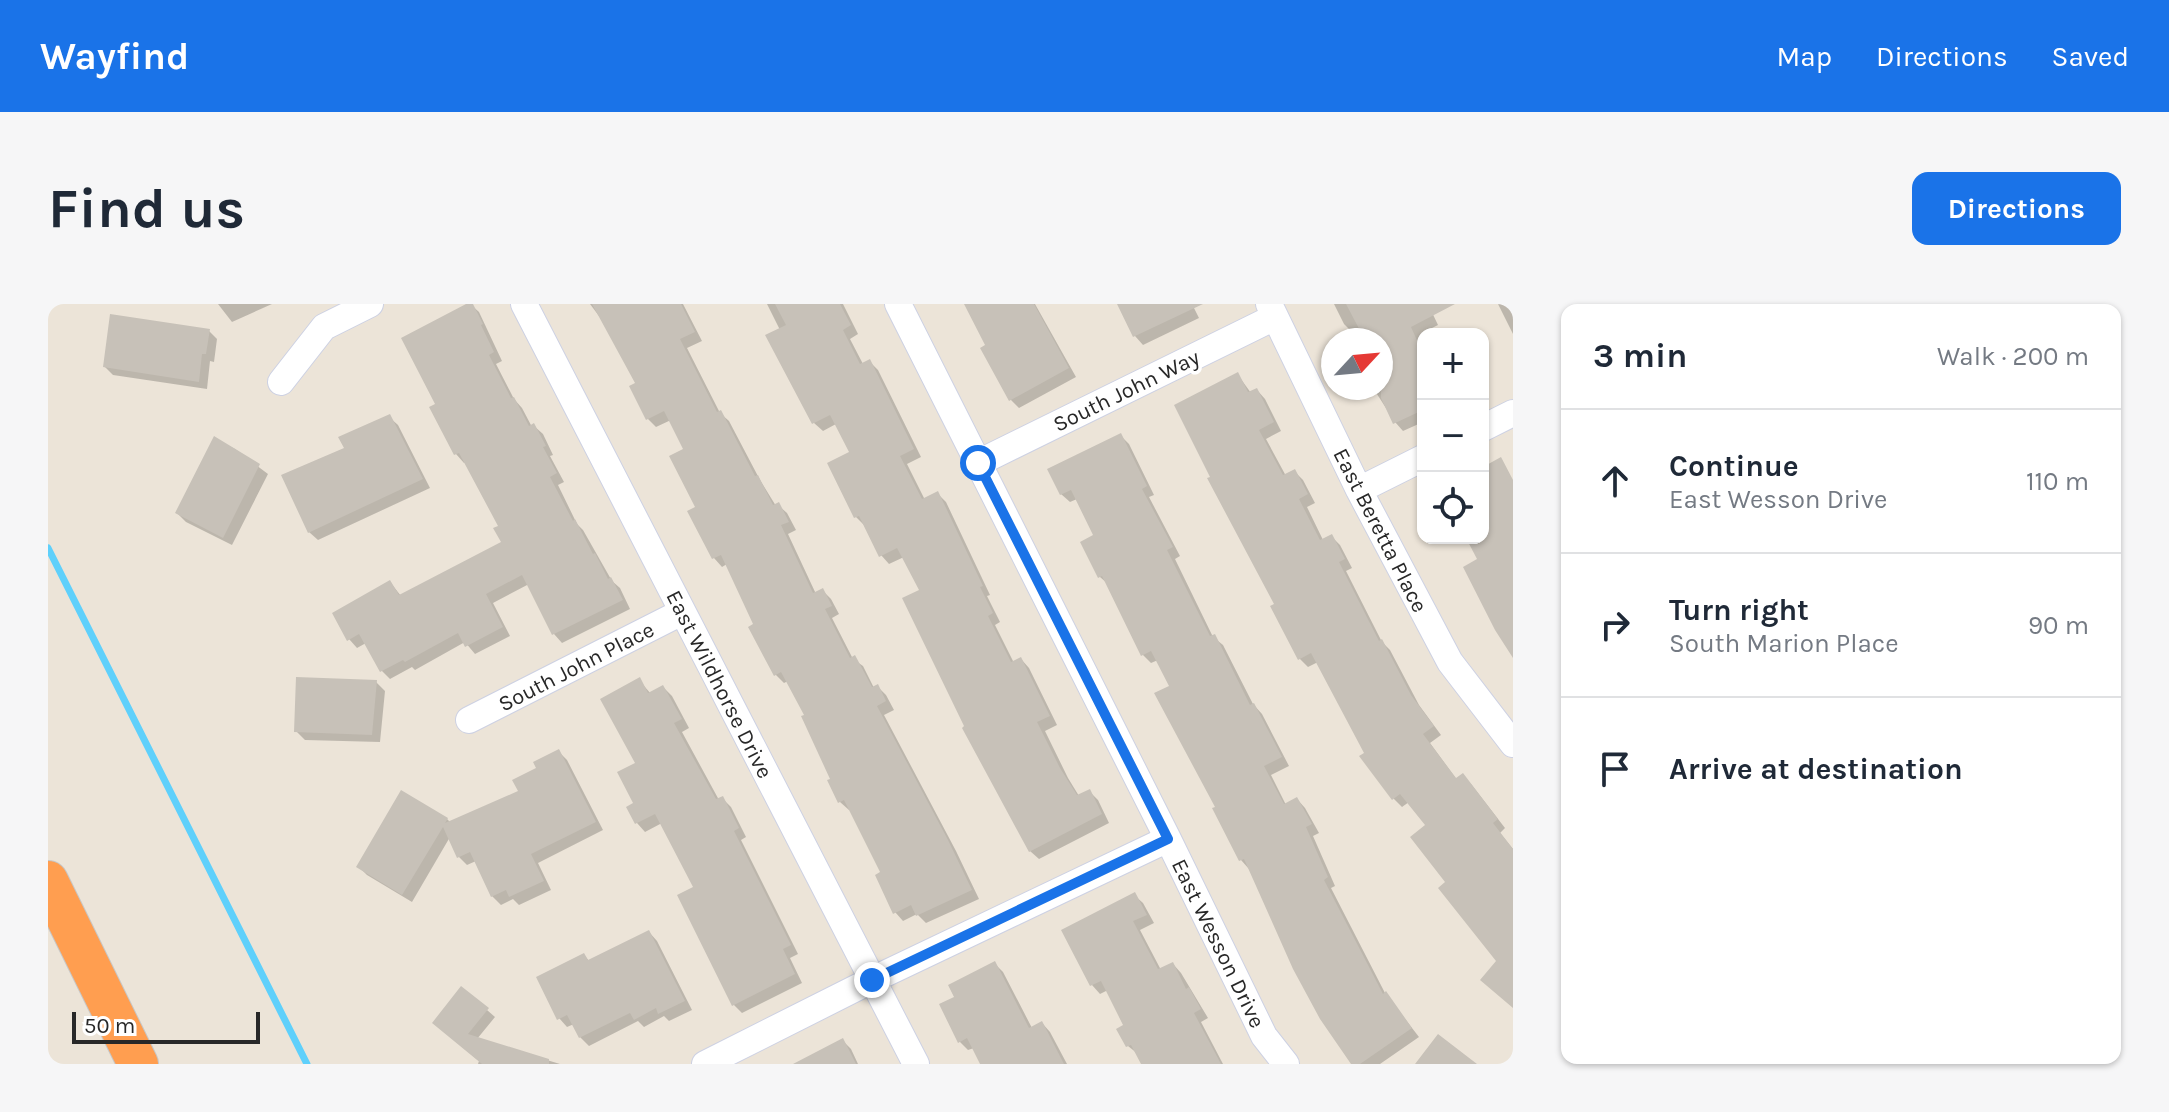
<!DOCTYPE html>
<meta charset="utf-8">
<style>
body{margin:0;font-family:Karla,sans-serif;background:#f6f6f7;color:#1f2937}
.controls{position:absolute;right:24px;top:24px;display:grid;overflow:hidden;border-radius:16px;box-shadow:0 2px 6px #0004}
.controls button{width:72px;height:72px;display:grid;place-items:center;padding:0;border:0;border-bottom:2px solid #e0e1e3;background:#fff;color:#1f2937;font:40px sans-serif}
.compass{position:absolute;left:1273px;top:24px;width:72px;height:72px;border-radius:50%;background:#fff;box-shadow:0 2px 6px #0004;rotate:64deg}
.scale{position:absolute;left:24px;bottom:20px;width:188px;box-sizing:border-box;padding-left:8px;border:4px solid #282828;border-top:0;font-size:22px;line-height:28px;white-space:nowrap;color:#282828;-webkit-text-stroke:6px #fff;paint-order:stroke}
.stop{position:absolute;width:24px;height:24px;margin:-18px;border:6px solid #1a73e8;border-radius:50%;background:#fff}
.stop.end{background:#1a73e8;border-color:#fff;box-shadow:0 2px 8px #0008}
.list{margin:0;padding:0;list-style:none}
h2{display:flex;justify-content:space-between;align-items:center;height:104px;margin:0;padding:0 32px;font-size:34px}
h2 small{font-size:26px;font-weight:400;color:#747a83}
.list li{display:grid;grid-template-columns:52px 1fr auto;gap:24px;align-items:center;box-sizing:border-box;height:144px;padding:0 32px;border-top:2px solid #e0e1e3}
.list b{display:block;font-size:30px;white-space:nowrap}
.list p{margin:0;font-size:26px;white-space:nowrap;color:#747a83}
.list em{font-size:26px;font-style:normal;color:#747a83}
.icon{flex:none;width:44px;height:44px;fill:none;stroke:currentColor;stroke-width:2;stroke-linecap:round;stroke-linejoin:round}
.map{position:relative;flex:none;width:1465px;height:760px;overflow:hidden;border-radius:16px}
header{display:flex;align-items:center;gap:48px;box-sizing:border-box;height:112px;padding:0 40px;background:#1a73e8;color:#fff}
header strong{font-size:38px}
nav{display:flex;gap:44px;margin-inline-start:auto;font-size:28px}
.intro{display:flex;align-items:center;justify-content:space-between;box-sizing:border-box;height:192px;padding:0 48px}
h1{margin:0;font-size:56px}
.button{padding:20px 36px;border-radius:16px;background:#1a73e8;color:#fff;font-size:28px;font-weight:700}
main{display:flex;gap:48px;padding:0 48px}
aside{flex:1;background:#fff;border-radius:16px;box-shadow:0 2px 6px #0004}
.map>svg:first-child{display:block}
.shadow{fill:#0003}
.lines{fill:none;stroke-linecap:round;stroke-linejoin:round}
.stream{stroke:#5fd0fb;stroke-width:7}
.building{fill:#c7c1b8}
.minor-casing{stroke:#cdd1e3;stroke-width:28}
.highway-casing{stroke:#c7c7c7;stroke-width:42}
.minor{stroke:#fff;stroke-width:26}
.highway{stroke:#ff9e50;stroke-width:40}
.route{stroke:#1a73e8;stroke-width:10}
.labels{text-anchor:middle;stroke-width:7;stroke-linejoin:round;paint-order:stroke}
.street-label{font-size:22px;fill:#282828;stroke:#fff}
</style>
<header>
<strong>Wayfind</strong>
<nav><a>Map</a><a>Directions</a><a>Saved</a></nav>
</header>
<div class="intro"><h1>Find us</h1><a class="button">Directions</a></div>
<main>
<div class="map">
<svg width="1465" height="760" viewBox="0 0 1465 760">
<rect width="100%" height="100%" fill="#ece4d8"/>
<path class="shadow" d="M170,0H224L184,18Z
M422,0L431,8L454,57L448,60L466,95L474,104L484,123L486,122L495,130L505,151L502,152L516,178L510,181L529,220L535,226L564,277L572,284L582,305L514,339L506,330L481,280L445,299L462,332L427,350L417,338L367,366L364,363L342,375L334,367L318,339L309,344L301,335L342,278L353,292L455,239L452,222L418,158L416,159L408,150L390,101Z
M542,0H635L654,37L639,44L672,109L681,117L712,176L728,202L730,201L739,209L748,226L740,230L768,290L775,287L783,295L791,310L784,314L805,355L815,362L826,384L829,382L838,391L846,406L836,411L908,547L931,595L878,619L869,610L855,617L847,608L835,569L803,505L801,506L792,498L759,412L740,377L736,379L727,370L708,321L679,260L674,263L666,254L650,204L638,146L623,116L608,123L600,115L590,80L554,16Z
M719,0H795L810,30L802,35L815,60L821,57L830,66L873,153L859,160L877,196L889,189L898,198L942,291L939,292L952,318L947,321L966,359L973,355L981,364L1009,421L997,427L1020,474L1031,492L1041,487L1050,496L1061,519L991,555L982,547L919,423L873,287L856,253L841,260L833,251L816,221L808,213L804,149L788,120L775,127L766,119L732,26Z
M918,0H987L1028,73L971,104L963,96L940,42Z
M1071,0H1144L1151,14L1095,41L1087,32Z
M1286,0H1380L1390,21L1378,27L1379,30H1375V118L1355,127L1347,118L1325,84H1333V36H1319L1313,24L1304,28L1296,20Z
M1450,0H1465V30Z
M161,27L169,35L166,58L162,57L159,85L65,71L57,63Z
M1190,71L1203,89L1209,86L1217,95L1233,127L1218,135L1238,172L1247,168L1255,176L1267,199L1259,203L1275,236L1283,232L1292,241L1304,264L1298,267L1334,338L1342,346L1371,401L1393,431L1382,439L1409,476L1423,480L1457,524L1452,529L1465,545V703L1451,657L1400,579L1380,521L1361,498L1354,503L1346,495L1318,449L1270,358L1260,363L1251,354L1229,301Z
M341,113L350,121L382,184L270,236L261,228L299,145Z
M1072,131L1081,140L1106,191L1101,193L1132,252L1127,255L1165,333L1175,341L1205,400L1214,410L1241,462L1223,471L1238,501L1249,495L1257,504L1271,529L1265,532L1287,582L1283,584L1337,689L1371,733L1332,760H1306L1201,565L1193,556L1123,383L1110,356L1103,359L1095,351L1060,280L1052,273L1048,232L1029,195L1022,198L1013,190Z
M167,135L187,145L220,170L184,241L138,218L129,209Z
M591,376L603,390L615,383L624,392L641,424L634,428L671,496L674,494L683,503L698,533L693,536L750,650L742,654L754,679L694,709L685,700L648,584L614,519L597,528L589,519L581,503L587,500Z
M328,378L337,387L332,438L257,436L248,427Z
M511,448L519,456L555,526L490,559L503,586L471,601L465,595L453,601L444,592L428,557L419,561L411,553L402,533L364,598L319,571L310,562L399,515L403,519L473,488L491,465Z
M1086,591L1095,599L1106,619L1092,626L1113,666L1125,660L1133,669L1160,714L1153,718L1175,760H1095L1090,750L1080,742L1078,722L1060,686L1052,690L1044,681Z
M601,628L609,637L644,706L621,717L616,712L596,723L590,717L541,742L532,733L526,720L519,723L511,714L536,651L542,658Z
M947,660L955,668L984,724L994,719L1002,728L1019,760H934L926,744L920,746L912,738L908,694Z
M439,706L447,713L429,735L512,760H430L431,757L394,726Z
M795,737L803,745L810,760H750Z"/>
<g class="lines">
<path class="stream" d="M0,244L259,760"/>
</g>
<path class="building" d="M418,0H425L435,20L433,21L446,48L441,51L463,94L466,93L481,122L486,119L498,142L495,143L509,169L502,173L525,217L527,215L545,250L547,249L560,275L563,273L575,296L504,331L474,271L438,290L455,323L417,343L410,329L357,358L355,356L332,368L311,330L299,337L284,309L342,276L351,291L453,238L445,224L450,222L411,149L406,151L381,103L387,100L353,34Z
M544,0H633L647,28L632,35L669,108L673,106L707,172L710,171L725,201L731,198L741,218L733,221L765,289L775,284L784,302L777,305L802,354L807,351L824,383L830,380L838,397L829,402L900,536L924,586L868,612L863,601L845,610L827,571L832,568L796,496L790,499L779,476L782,475L753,412L756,411L733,368L726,372L700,323L705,320L673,251L664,255L639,207L647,203L621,152L635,145L616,107L598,116L581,82L587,79Z
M727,0H792L803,21L795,26L812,60L822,55L866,145L852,152L874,195L890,187L935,282L932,283L945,309L940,312L963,358L973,353L1002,412L989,418L1012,464L1029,491L1042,485L1054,510L981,548L914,424L916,422L854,294L871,286L849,244L831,253L811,212L806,214L779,159L801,148L782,111L764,120L717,31L738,21Z
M916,0H986L1021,64L961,97L932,44L937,41Z
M1069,0H1155L1085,33Z
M1298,0H1407L1363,23L1375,50V106L1345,120L1333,94V36H1317Z
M62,10L162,25L158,50H154L151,78L55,63Z
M1190,68L1200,88L1209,84L1226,118L1211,126L1235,171L1247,165L1260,190L1251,195L1272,236L1284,230L1297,255L1291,258L1331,337L1334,335L1363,391L1386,422L1375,430L1408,474L1415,469L1450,515L1445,519L1465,545V704L1432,676L1448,657L1390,584L1397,578L1362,533L1377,521L1352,490L1344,496L1311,452L1316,449L1263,349L1250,356L1222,302L1226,300L1159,174L1162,173L1126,101Z
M342,110L375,175L260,229L233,171L296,144L290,133Z
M1073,129L1099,182L1094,185L1125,243L1119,246L1162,332L1167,330L1202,401L1206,399L1234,453L1216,462L1236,500L1249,493L1264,520L1258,523L1280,573L1276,576L1335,690L1338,687L1364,724L1312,760H1303L1272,715L1245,665L1196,555L1191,557L1164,504L1167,503L1106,389L1121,382L1103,347L1093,352L1054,272L1050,274L1032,238L1045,231L1023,186L1012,191L999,165Z
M166,132L212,160L175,234L127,209Z
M1453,153L1465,176V354L1447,326L1415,263L1429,255L1418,234H1435V163Z
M248,373L329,376L324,431L246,428Z
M592,373L600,389L615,381L634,415L626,419L668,495L675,492L691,524L686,527L743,641L735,645L747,670L684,702L629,591L645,583L607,510L587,520L578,503L585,499L569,468L587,459L552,395Z
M511,445L548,518L483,550L496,577L461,593L458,586L443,593L422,548L409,554L395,523L354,591L308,563L353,486L400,514L397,519L470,487L464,476L488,464L485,458Z
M1087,588L1099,611L1085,617L1110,665L1125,658L1138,685L1141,683L1153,705L1146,709L1173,760H1093L1083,741L1078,743L1068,725L1075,721L1053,677L1042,682L1013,626Z
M601,626L637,697L610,710L608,704L586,716L582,709L531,734L519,711L509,716L488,673L536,649L540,656Z
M947,657L981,724L994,717L1016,760H932L919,734L910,739L891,700L906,693L900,681Z
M413,682L441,704L420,730L501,755V760H434L384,719Z
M1390,730L1429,760H1367Z
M795,734L808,760H745Z"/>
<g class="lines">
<defs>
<path id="minor" d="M476,0L868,760
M850,0L1120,535L1216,732L1238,760
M1221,0L1311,186L1402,358L1465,440
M233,78L276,23L322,0
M1435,124L1465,109
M930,159L1227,13
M1311,186L1375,154
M421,416L634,308
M657,760L824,676L1120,535"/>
<path id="highway" d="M0,577L90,760"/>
</defs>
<use href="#minor" class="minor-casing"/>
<use href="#highway" class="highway-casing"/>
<use href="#minor" class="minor"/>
<use href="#highway" class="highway"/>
</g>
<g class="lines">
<path class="route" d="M824,676L1120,535L930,159"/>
</g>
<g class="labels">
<g class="street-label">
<text transform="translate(1078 86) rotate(-26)" y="8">South John Way</text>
<text transform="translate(1333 226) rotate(63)" y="8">East Beretta Place</text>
<text transform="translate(528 362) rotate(-27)" y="8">South John Place</text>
<text transform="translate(672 380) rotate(63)" y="8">East Wildhorse Drive</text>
<text transform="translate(1171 639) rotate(64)" y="8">East Wesson Drive</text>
</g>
</g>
</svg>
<div class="controls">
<button>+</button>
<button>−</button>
<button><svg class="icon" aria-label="locate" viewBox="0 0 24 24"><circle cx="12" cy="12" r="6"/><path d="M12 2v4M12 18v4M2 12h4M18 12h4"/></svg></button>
</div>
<svg class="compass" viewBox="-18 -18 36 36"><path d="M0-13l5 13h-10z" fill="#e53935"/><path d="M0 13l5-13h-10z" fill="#747a83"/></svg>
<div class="scale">50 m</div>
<div class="stop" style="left:930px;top:159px"></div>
<div class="stop end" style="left:824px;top:676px"></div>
</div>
<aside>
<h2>3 min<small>Walk · 200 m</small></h2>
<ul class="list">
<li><svg class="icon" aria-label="ahead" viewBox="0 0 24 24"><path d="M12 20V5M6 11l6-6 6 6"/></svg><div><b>Continue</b><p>East Wesson Drive</p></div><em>110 m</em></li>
<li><svg class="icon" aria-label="right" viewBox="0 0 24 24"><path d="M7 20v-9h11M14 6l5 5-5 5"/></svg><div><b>Turn right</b><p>South Marion Place</p></div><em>90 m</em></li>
<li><svg class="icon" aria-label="arrive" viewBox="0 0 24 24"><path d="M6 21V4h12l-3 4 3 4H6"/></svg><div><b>Arrive at destination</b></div></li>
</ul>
</aside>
</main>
